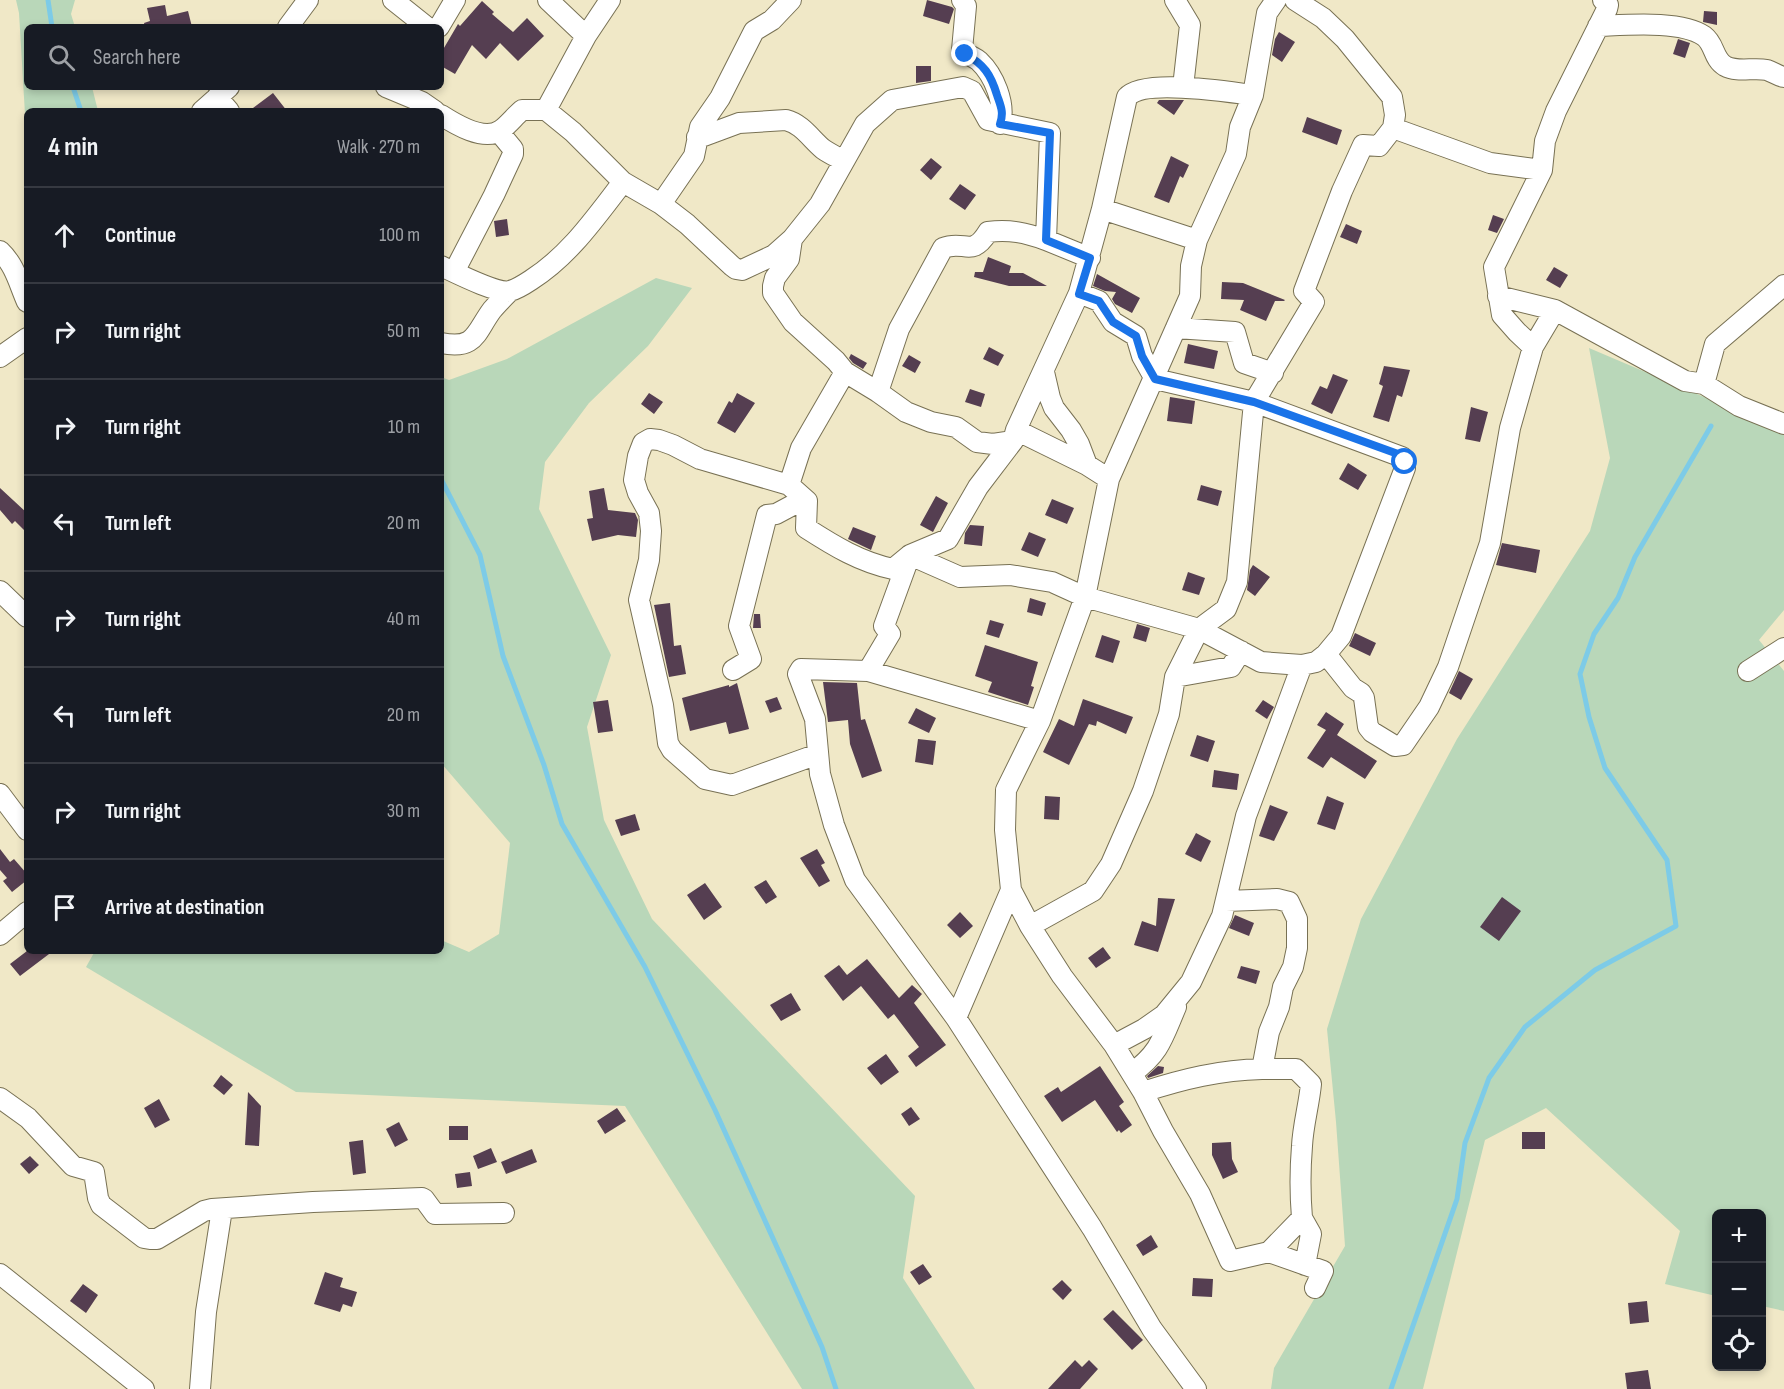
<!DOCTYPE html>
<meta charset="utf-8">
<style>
body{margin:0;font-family:"Sofia Sans Condensed",sans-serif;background:#242831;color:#f1f3f6}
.controls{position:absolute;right:18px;bottom:18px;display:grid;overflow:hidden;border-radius:9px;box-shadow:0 3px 9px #0003}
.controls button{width:54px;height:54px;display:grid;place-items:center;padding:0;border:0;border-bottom:2px solid #363941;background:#171b24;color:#f1f3f6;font:30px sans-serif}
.stop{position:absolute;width:18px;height:18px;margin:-14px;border:4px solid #1a73e8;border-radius:50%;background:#fff}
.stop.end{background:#1a73e8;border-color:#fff;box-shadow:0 2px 6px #0008}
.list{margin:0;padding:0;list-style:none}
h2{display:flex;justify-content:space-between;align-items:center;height:78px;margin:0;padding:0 24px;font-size:26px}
h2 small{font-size:20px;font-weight:400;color:#9ea1a6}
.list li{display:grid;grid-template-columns:39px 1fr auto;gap:18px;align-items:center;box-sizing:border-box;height:96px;padding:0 24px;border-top:2px solid #363941}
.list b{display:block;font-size:22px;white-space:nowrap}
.list em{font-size:20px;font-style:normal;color:#9ea1a6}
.icon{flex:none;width:33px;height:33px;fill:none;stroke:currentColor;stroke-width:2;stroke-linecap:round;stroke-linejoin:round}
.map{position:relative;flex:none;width:1784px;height:1389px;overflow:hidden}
.search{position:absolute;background:#171b24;box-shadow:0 3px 9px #0003;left:24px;top:24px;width:420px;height:66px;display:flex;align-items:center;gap:15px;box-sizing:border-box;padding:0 21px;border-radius:9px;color:#9ea1a6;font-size:22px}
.panel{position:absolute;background:#171b24;box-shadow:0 3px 9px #0003;left:24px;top:108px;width:420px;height:846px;border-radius:9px}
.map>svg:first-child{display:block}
.green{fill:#b9d7b9}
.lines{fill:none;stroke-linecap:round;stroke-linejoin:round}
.stream{stroke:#7dcbe7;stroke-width:5}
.building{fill:#553e51}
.minor-casing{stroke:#787154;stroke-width:22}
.minor{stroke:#fff;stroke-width:20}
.route{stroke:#1a73e8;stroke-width:8}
</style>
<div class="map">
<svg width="1784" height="1389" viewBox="0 0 1784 1389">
<rect width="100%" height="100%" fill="#f0e8c7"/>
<path class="green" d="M16,0H75L71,14L75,27H27V87H92L98,111H27V148L19,13Z
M656,278L692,288L648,346L589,403L545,462L539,509L611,655L587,727L604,820L652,919L915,1196L903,1278L975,1389H802L625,1106L296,1092L86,967L95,951H441V940L469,952L499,934L510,843L441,763V377L449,380L507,359Z
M1589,348L1784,431V610L1759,640L1784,671V1311L1762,1306V1214H1716V1296L1665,1284L1680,1231L1546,1108L1485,1140L1423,1389H1271L1274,1368L1345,1246L1336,1122L1327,1029L1361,919L1457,739L1590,531L1610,458Z"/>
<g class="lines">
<path class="stream" d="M48,0L52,27
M73,87L81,111
M441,479L480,555L503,656L544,765L562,824L645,967L715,1110L822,1347L836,1389
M1391,1389L1457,1199L1465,1143L1489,1078L1525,1027L1595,970L1676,926L1667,860L1605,768L1589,717L1580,674L1594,634L1618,598L1635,557L1711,426"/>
</g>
<path class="building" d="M927,0L952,7L954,9L949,24L923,16Z
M482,1L494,12L492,14L513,32L527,18L544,36L518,61L500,43L486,59L472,45L455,74L441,66V53L458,24L460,26Z
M165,5L167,16L188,11L192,27H145L144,23L150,21L147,8Z
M1704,11L1717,12V25L1703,22Z
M1279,32L1295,42L1282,62L1272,55L1275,39Z
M1678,39L1690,43L1685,58L1673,54Z
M916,66H931V81L916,83Z
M273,93L287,111H249Z
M1159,100H1184L1174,115L1157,103Z
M1307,117L1342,130L1337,145L1302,132Z
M1171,156L1189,165L1183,178L1180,176L1169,203L1154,197Z
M931,158L942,167L931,180L920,170Z
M960,184L976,195L965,210L949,199Z
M1493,215L1504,219L1497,233L1488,230Z
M507,219L509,235L496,237L494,221Z
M1346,224L1362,231L1357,244L1340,237Z
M988,257L1011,266L1009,273H1023L1047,286H1009L974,277L975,272H983Z
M1554,267L1568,275L1560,288L1546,280Z
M1097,274L1140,298L1132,313L1115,304L1112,299L1116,292L1105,291L1093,286Z
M1222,282L1243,283L1285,300L1284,301H1275L1266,321L1240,310L1244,300L1221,299Z
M1188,344L1218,351L1214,369L1184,363Z
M989,347L1004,355L998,366L983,359Z
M851,354L867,363L863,369L853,363L849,358Z
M909,355L921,362L915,373L902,366Z
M1384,366L1410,370L1402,397L1397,395L1389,422L1373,417L1383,386L1379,384Z
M1333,374L1348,380L1332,414L1311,404L1320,386L1327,389Z
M970,389L985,394L981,407L965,402Z
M649,393L663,402L654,414L641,404Z
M737,393L755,403L735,433L717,423L729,401L732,403Z
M1170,397L1195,401L1192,424L1167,421Z
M1471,407L1488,412L1480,442L1465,439Z
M1348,463L1367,475L1358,490L1339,479Z
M1201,485L1222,491L1218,506L1197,500Z
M0,488L27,513V533L15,521L12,524L0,510Z
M604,488L608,510L635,513L638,520L636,537L618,535L592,541L587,519L593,518L589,491Z
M936,496L948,503L933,532L920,525Z
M1052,499L1074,508L1067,524L1045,515Z
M970,525L984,526L982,546L964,544L965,533Z
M853,527L876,536L871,550L848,539Z
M1029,532L1046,539L1038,557L1021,550Z
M1502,543L1540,550L1536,573L1496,565Z
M1253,565L1270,577L1255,596L1247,590L1250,570Z
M1188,572L1205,578L1199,595L1182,590Z
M1030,598L1046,603L1042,616L1027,612Z
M670,603L674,646L681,645L686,674L669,677L654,605Z
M754,614H760L761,628H753Z
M990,620L1004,624L999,638L986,634Z
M1137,624L1150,628L1146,642L1133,638Z
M1355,633L1376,643L1370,656L1349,646Z
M1102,635L1120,641L1113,663L1095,657Z
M985,645L1038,662L1031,686L1034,687L1028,705L988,692L992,682L975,676Z
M1459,671L1473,679L1461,700L1449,693Z
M823,682L857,683L861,720L865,719L882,771L862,778L850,744L848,720L828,722Z
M737,683L749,729L729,734L726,722L690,731L682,698L729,685V687Z
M777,697L782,709L770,713L765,701Z
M1083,699L1133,717L1126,734L1097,721L1096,726L1089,724L1069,765L1043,752L1059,719L1074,726Z
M608,700L613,731L598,733L593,702Z
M1263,700L1274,707L1267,719L1255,711Z
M916,708L936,718L929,733L908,723Z
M1326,712L1344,724L1337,735L1377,761L1365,779L1331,757L1323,768L1307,758L1326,730L1317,725Z
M1197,735L1215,741L1208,762L1190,756Z
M918,739L936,741L933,765L915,762Z
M1214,770L1239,774L1237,790L1212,787Z
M1045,796L1060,797L1059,820L1044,819Z
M1327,796L1344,803L1335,830L1317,824Z
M1270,805L1288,812L1274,841L1259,836Z
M635,814L640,830L621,836L615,820Z
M1196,833L1211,841L1201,862L1185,854Z
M0,849L10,862L14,859L27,874V880L12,892L3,881L7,878L0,870Z
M817,849L825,863L821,865L830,881L819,887L800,858Z
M766,880L777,897L766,904L754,887Z
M705,883L722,907L704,920L687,895Z
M1502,897L1521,911L1499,941L1480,927Z
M1158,898L1175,899L1158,952L1134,945L1142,921L1156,926Z
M960,912L973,926L960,938L947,925Z
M1235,915L1254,923L1249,936L1229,928Z
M1103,947L1111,958L1096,968L1088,958Z
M27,951H53L20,976L10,964Z
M867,959L899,998L912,985L922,994L914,1003L946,1045L916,1067L908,1056L919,1047L894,1014L888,1019L861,986L843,1001L824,976L839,965L847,975Z
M1241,966L1260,971L1256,984L1237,978Z
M791,993L801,1010L781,1021L770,1005Z
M886,1054L899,1072L881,1085L867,1068Z
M1100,1066L1124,1102L1119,1106L1132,1125L1121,1133L1119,1130L1117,1132L1095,1100L1062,1122L1044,1096L1058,1087L1061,1092Z
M1158,1066L1164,1067L1163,1073L1148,1078L1147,1076Z
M221,1075L233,1085L224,1095L213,1086Z
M248,1092L261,1106L259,1146L245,1145Z
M159,1099L170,1120L155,1128L144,1108Z
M911,1107L920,1119L909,1126L901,1114Z
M617,1108L626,1121L605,1134L597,1121Z
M399,1122L408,1140L395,1147L386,1129Z
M449,1126H468V1140H449Z
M1522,1132H1545V1149H1522Z
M363,1140L366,1173L353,1175L349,1142Z
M1231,1142L1232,1159L1238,1172L1223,1179L1212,1155V1143Z
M491,1148L497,1162L478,1169L473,1156Z
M532,1149L537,1162L506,1174L501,1162Z
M30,1156L39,1165L29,1174L20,1164Z
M470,1172L472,1186L457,1188L455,1174Z
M1151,1235L1158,1247L1143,1256L1136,1245Z
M923,1264L932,1277L919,1285L910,1272Z
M325,1272L343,1278L340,1287L357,1292L352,1307L343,1304L340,1312L314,1304Z
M1193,1278L1213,1279L1212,1297L1192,1296Z
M1062,1280L1072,1290L1063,1300L1052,1289Z
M83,1284L98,1295L86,1313L70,1301Z
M1647,1301L1649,1322L1630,1324L1628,1303Z
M1113,1310L1143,1340L1132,1350L1103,1319Z
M1075,1360L1082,1367L1089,1360L1098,1369L1080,1389H1048Z
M1648,1370L1651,1389H1627L1625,1373Z"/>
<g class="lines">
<defs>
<path id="minor" d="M393,0L427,27
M548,0L586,36
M962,0L966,6L962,50C967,55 974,57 979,61C994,75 1006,104 1000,124
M1175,0L1190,25L1183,87
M1598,26C1626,25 1681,20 1704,36C1715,44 1713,59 1725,66C1738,73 1753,67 1767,70C1773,72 1778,76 1784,77
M288,27L308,0
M439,27L455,0
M386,87L422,102L435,111
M217,97L229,111
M546,110L573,132L623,182L661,204L687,224L732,266L736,269L742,270L774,255L792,239L820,204L865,124L892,100L963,87L972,91L988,120L1050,133L1046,240L1090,258
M202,111L229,87
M441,115C455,124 484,142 501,130C508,125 515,116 522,110H546L586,36L610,0
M1393,128L1490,163L1542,170
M697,137L704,136L739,123L786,120C802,124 811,139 823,149C830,154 837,157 844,161
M661,204L694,156L700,127L720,98L754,31L772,20L791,0
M1102,209L1197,240
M792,239L789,259L775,278L773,286V293L793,322L836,361L845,372L878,392L906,412L931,422L956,427L977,442L993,444L1013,441
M0,251C15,265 19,284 27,302
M441,266C454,272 497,294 510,291C517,289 525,284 531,280C570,255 595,218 623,182
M454,272L494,195L513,154V149L499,132
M1498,296L1555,310L1685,381L1704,384L1739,406L1784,424
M1176,328L1235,332L1244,363L1273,373
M441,343C476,350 475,333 492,310C497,304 503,298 509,292
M1533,347L1517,332L1502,315L1494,267L1542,170L1545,141L1556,111L1607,9L1608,5L1603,0
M0,357L27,338
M1044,372L1050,398L1054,408L1071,430L1079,444L1087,465
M1704,384L1715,344L1784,285
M878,392L899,329L943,248C965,239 971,259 988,232C1010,229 1026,233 1046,240
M1016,430L1087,465L1109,479
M789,485L801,448L845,372
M0,591L27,617
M1326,654L1353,688L1361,693L1364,698L1368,727L1372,732L1395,746L1403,745L1429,707L1448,667L1490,543L1510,428L1533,347L1555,310
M733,670L751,659L739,626L767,515L776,514L804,499
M868,671L890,634L884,626L910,555L948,539L978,487L1013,441L1016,430L1079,293L1102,209L1127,97C1144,78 1228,92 1253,95
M1748,671L1784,648
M1175,677L1231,667L1241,651
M818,754L732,785L705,779L672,750L668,743L663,705L639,600L649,560L651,531L649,513L638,493L634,480L638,456L643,443L650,439L659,440L673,445L700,459L789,485L807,501L806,528C834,546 860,562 893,569L910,555L960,577L1010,575L1052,582L1085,597L1199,629L1261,662L1302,665L1316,662L1326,654L1341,636L1405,468L1402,457L1254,402L1155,379L1142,356L1136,336L1113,322L1099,301L1079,293
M0,794L27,830
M1011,890L1030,926L1062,976L1114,1045L1143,1092L1163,1131L1200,1194L1230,1261L1269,1252L1323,1271L1315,1288
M1030,926L1093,891L1111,864L1143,791L1169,714L1175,677L1199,629L1226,609L1237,582L1254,402L1314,302L1304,291L1342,191L1363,145L1379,146L1393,128L1395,115L1392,97L1345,39L1323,18L1295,0
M0,935L27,912
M956,1018L855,880L834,825L820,774L815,719L798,674L801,669L868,671L1040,721
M1114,1045L1144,1029L1164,1015L1191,982L1222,916L1246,816L1302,665
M1262,1069H1296L1311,1084C1309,1105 1303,1125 1302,1146C1300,1170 1300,1194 1302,1218L1269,1252
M1132,1073C1160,1053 1163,1037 1176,1007
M1143,1092C1183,1079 1220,1070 1262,1069L1269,1032L1279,1007L1283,987L1293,967L1297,948V919L1289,902L1277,899L1226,901
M0,1098L28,1118L73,1166L94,1172L98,1198L101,1205L144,1238L150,1239H157L204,1211L212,1209L313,1202L422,1198L424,1199L435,1214L504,1213
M1302,1218L1311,1234L1305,1265
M0,1274L144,1389
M200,1389L206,1312L222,1209
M1196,1389L1152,1329L1092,1228L956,1018L1011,890L1005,830L1006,790L1040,721L1085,597L1109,479L1190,296L1191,266L1197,240L1236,154L1240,127L1253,95L1267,13L1276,0"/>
</defs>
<use href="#minor" class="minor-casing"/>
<use href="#minor" class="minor"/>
</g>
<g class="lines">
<path class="route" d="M965,54C984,64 991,75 997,95C1001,107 1004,112 1000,124L1050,133L1046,240L1090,258L1079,294L1099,301L1113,322L1136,336L1142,356L1155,379L1254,402L1398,454L1402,457L1405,462"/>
</g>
</svg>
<div class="controls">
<button>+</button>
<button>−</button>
<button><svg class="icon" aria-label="locate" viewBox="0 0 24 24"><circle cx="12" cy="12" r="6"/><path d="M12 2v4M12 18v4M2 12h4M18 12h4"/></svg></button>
</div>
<div class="stop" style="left:1405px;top:462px"></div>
<div class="stop end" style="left:965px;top:54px"></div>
<div class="search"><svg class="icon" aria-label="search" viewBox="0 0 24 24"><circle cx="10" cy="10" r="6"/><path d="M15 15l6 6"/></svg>Search here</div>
<section class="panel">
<h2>4 min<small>Walk · 270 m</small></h2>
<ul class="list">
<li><svg class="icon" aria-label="ahead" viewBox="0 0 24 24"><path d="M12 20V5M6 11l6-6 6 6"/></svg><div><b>Continue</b></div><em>100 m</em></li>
<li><svg class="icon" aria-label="right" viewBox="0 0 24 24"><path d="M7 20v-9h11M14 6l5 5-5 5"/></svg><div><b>Turn right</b></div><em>50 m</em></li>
<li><svg class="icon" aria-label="right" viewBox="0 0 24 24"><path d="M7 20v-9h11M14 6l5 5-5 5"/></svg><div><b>Turn right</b></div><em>10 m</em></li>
<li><svg class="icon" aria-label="left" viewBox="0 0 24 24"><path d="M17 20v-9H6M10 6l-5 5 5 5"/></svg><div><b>Turn left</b></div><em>20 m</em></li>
<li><svg class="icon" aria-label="right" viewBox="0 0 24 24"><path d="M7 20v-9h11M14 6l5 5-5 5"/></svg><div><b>Turn right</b></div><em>40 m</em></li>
<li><svg class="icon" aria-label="left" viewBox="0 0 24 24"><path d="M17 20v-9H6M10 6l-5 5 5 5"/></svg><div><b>Turn left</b></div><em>20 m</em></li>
<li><svg class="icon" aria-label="right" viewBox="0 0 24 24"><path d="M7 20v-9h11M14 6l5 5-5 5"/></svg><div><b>Turn right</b></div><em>30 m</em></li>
<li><svg class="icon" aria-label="arrive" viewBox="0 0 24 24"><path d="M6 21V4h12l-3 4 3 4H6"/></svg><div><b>Arrive at destination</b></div></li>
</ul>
</section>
</div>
